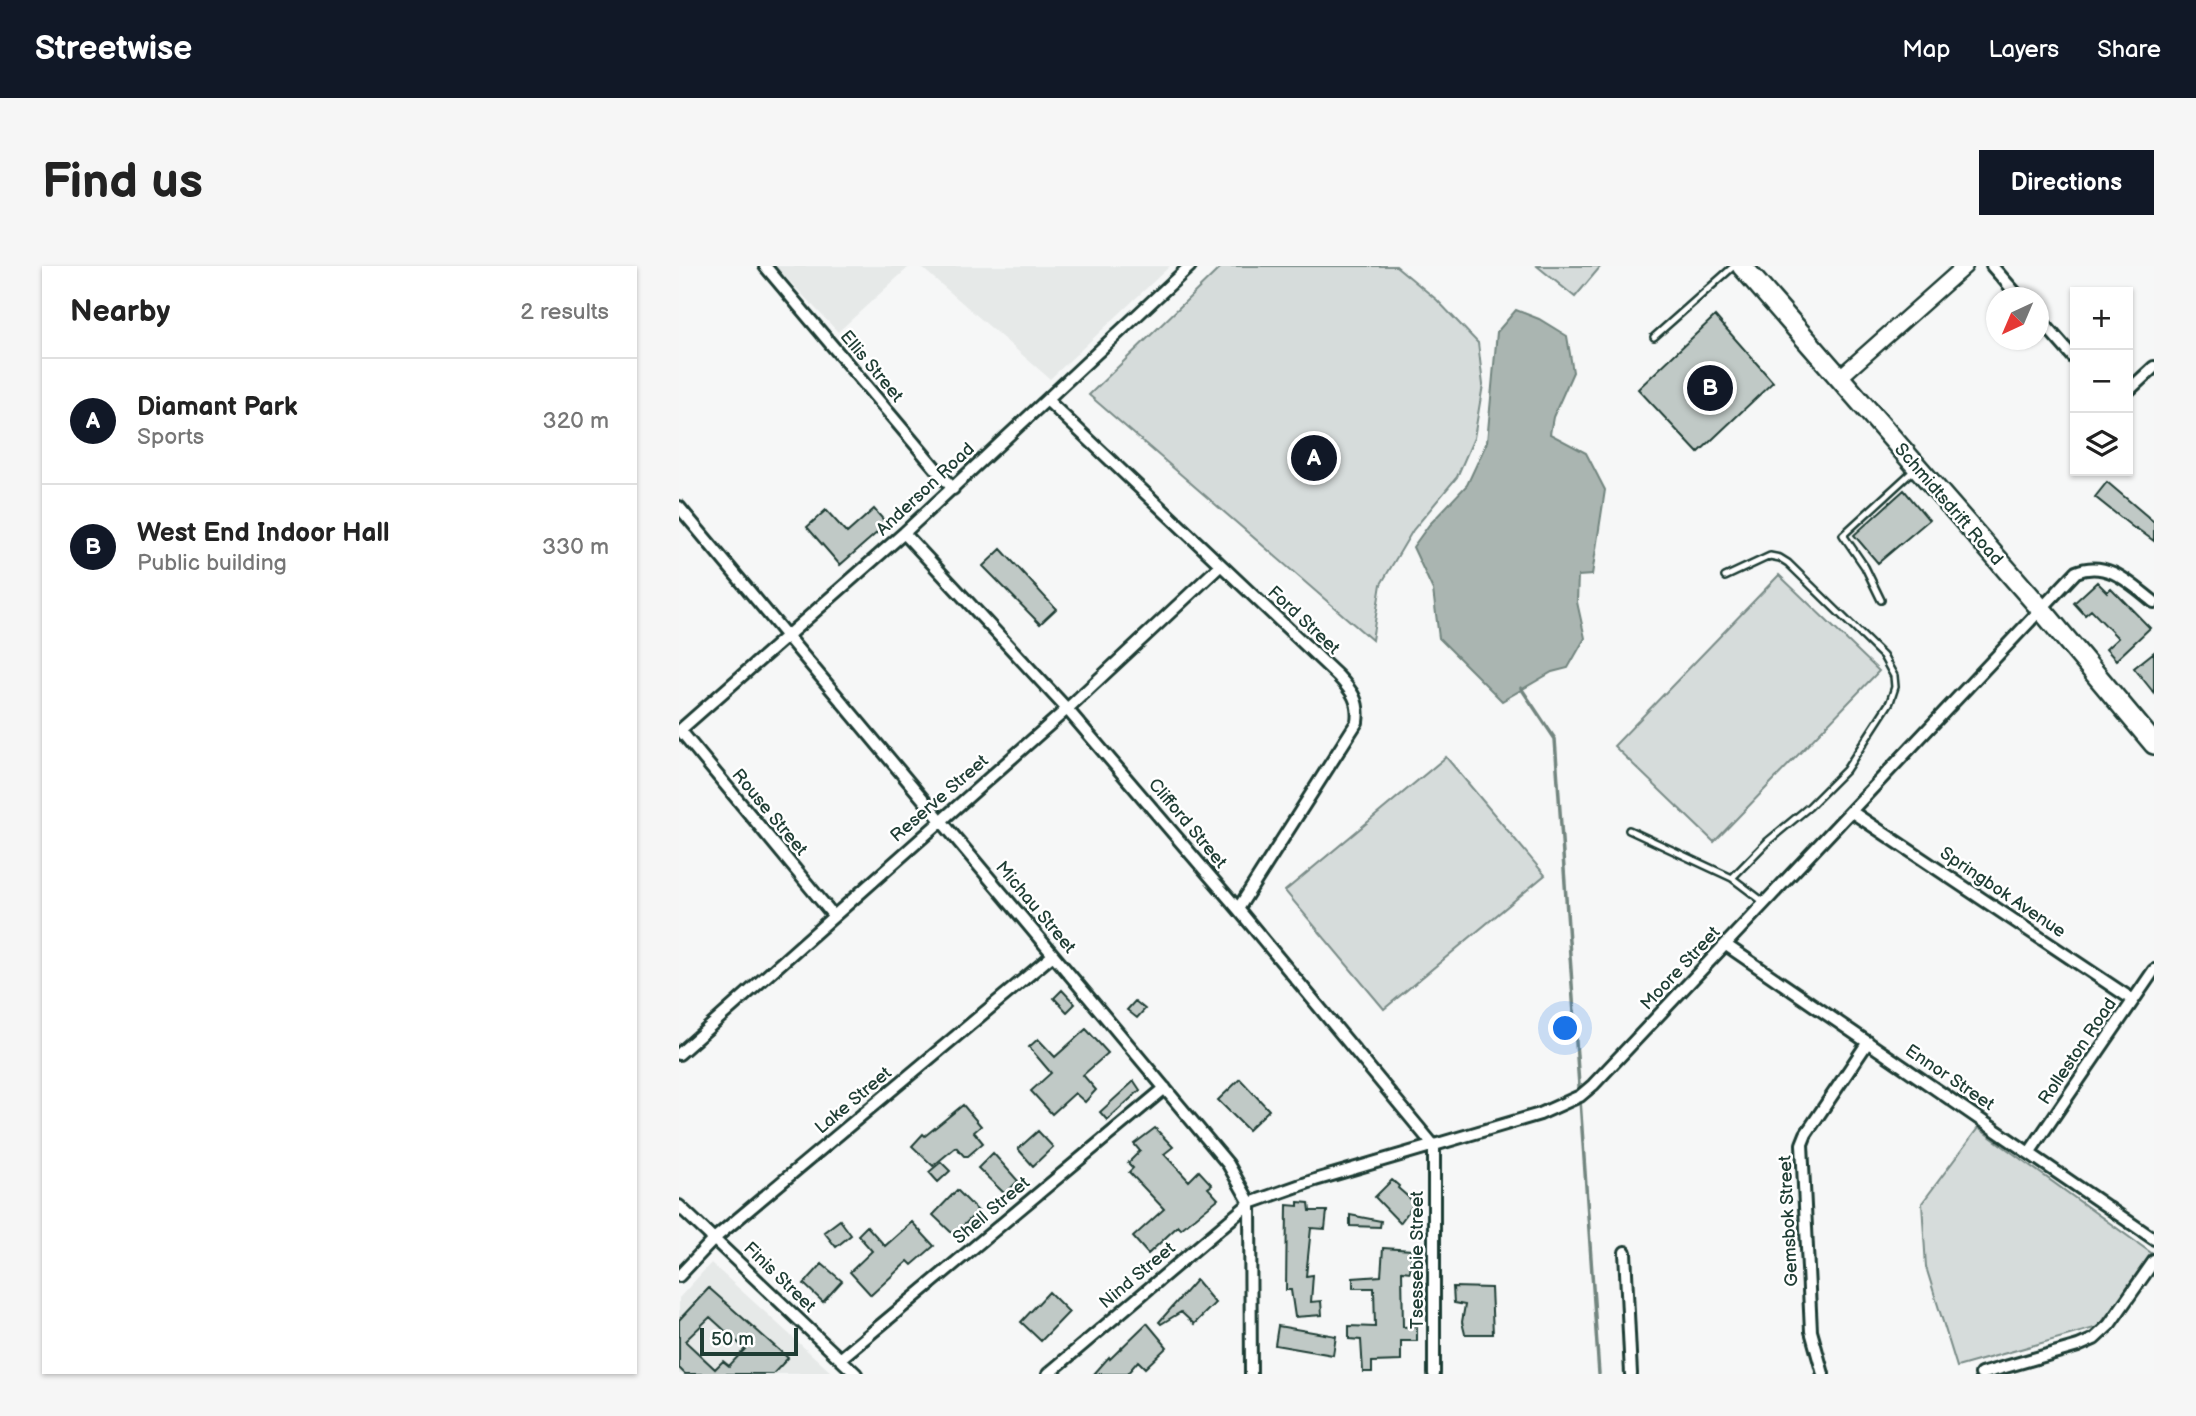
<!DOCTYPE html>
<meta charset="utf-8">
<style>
body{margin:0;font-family:"Balsamiq Sans",sans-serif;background:#f6f6f6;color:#222}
.controls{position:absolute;right:21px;top:21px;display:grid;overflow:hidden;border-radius:0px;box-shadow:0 2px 5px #0004}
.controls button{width:63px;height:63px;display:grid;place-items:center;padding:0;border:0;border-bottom:2px solid #e0e0e0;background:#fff;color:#222;font:35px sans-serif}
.compass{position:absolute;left:1307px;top:21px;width:63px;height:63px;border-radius:50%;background:#fff;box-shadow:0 2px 5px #0004;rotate:224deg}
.scale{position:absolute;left:21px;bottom:18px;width:98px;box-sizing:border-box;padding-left:7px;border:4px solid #1f3d34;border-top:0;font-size:19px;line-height:24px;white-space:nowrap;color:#1f3d34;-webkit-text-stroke:5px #fff;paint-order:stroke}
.you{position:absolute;left:887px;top:763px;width:24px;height:24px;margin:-18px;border:5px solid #fff;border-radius:50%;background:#1a73e8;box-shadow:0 0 0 10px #1a73e833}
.badge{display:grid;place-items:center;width:46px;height:46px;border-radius:50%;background:#111827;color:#fff;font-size:23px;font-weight:700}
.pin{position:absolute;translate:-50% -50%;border:4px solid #fff;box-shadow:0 2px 7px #0006}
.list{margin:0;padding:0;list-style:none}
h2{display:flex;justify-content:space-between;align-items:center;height:91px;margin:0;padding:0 28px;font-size:30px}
h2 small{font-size:23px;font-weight:400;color:#767676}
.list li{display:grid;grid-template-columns:46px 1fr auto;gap:21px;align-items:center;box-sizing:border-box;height:126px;padding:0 28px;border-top:2px solid #e0e0e0}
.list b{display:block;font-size:26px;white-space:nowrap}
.list p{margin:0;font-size:23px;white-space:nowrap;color:#767676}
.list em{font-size:23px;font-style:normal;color:#767676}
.icon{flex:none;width:38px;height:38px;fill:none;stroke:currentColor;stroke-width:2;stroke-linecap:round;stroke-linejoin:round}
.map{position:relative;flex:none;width:1475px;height:1108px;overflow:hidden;border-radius:0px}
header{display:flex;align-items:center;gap:42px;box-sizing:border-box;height:98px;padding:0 35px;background:#111827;color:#fff}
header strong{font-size:33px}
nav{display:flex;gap:38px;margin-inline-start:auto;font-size:24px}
.intro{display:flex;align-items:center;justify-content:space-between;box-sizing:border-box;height:168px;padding:0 42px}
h1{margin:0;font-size:49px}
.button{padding:18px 32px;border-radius:0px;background:#111827;color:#fff;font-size:24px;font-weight:700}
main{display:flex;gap:42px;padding:0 42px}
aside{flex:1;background:#fff;border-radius:0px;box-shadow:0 2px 5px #0004}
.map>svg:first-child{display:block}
.built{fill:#e6e9e8}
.green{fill:#d6dcdb;stroke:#7a8c88;stroke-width:2}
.water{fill:#aab5b1;stroke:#72857f;stroke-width:2}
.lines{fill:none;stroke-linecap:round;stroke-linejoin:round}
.stream{stroke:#72857f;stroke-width:3.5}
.building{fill:#c0c9c6;stroke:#1f3d34;stroke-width:2;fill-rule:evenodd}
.lane-casing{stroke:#1f3d34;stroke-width:10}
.street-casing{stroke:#1f3d34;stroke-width:16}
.secondary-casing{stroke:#1f3d34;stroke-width:19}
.highway-casing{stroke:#1f3d34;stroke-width:24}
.lane{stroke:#fff;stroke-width:5}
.street{stroke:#fff;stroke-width:10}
.secondary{stroke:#fff;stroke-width:14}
.highway{stroke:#fff;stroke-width:19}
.labels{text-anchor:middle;stroke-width:5;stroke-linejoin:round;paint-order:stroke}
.street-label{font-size:18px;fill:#1f3d34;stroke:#fff}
</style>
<header>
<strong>Streetwise</strong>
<nav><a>Map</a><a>Layers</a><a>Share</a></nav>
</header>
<div class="intro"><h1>Find us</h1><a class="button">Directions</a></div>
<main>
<aside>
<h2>Nearby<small>2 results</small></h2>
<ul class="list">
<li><span class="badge">A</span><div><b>Diamant Park</b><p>Sports</p></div><em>320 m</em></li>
<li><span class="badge">B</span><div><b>West End Indoor Hall</b><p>Public building</p></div><em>330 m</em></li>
</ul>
</aside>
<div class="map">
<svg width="1475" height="1108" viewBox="0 0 1475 1108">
<rect width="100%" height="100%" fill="#f6f7f7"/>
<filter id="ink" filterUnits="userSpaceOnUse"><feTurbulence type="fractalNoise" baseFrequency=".0143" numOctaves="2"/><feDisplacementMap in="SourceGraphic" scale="14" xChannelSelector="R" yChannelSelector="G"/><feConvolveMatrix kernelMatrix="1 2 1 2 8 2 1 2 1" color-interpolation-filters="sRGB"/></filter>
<g filter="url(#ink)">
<path class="built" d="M96,0H231L159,66Z
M241,0H491L371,113Z
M32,997L154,1108H0V1032Z"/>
<path class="green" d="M543,0H717L758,34L799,77L804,119L795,172L778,211L734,264L702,318L693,374L410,129Z
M858,0H922L896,31Z
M1100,309L1200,405L1035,576L935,480Z
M767,491L866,609L705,743L606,625Z
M1299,862L1475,989L1419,1061L1278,1101L1247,1001L1243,937Z"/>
<path class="water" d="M837,44L860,53L888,70L894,106L874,151L871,168L907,187L926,224L913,309L899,310L898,336L906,372L889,402L873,406L823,435L760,372L754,324L734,281L750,259L788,219L808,176L818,66Z"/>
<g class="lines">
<path class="stream" d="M842,422L876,473L920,1108"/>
</g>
<path class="building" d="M1036,50L1094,116L1019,187L959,123Z
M1428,216L1475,256V275L1457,262L1456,263L1416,231Z
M1225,224L1250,254L1199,297L1175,269Z
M195,243L208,258L161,299L128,261L147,244L168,267Z
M322,283L377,343L361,358L304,300Z
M1418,316L1428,326L1432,322L1471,362L1437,394L1427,383L1439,372L1412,344L1406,349L1395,337Z
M1475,386V427L1455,402Z
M383,724L396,738L388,746L375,732Z
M456,735L466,743L458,752L448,744Z
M407,763L429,787L404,809L417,824L406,836L396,827L373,848L352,825L372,807L350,781L359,773L376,791Z
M561,813L590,844L569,864L539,834Z
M455,815L461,824L428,854L421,846Z
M284,839L302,860L295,866L304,877L289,890H285L277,881L254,900L233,880L244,868L246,870Z
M476,862L494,881L485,888L510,915L520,905L533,919L529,922L539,933L502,963L499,960L469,988L454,971L485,943L450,906L454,902L449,897L461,885L455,878Z
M359,865L374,881L354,900L339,883Z
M314,887L339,915L326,928L299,902Z
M262,896L271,905L259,916L250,906Z
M713,914L720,920L719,922L736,937L721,957L696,931Z
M278,924L299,945L275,969L254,949Z
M619,936L630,937L631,945H648L646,963L632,962L627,1010L634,1009L632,1036L642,1035L643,1049L616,1051L612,1024H607L608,939L619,940Z
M671,949L702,955L701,961L671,960Z
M161,954L172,969L157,981L145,966Z
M233,956L255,980L233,999L229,995L192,1029L171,1006L193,985L179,969L188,960L206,980Z
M704,982L733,984L731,1006L723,1005L724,1061L738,1060V1075H722V1095L693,1096V1106H684L682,1074L670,1073V1060L696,1061L695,1022H674V1012L702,1010Z
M143,998L163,1015L144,1036L125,1018Z
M517,1014L536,1037L515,1058L502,1046L482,1058L480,1056Z
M774,1021L812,1022L814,1068H786L783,1056L786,1039L775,1037Z
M30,1022L109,1092L94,1108H6L0,1102V1054ZM31,1051L66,1083L50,1100L44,1095L36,1103L6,1075Z
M370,1026L390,1046L362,1075L342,1056Z
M468,1057L488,1081L466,1102L459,1095L448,1108H415L430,1091L431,1093Z
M599,1060L657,1070L654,1089L596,1079Z"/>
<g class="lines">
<defs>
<path id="lane" d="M975,71L1055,0
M1046,311L1091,290L1101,292L1109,297L1204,390L1215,410L1216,421L1211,436L1167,504L1130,541L1089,575L1053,612
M1202,334L1186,301L1164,269L1235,204
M950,564L1053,612L1086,637"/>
<path id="street" d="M86,0L274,223
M1313,0L1341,32
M1360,52L1396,93
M1449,125L1475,101
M368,134L659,410C673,425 681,435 678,456L559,643
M0,241L549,898L571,937L572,1108
M225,267L388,443L559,643L755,880V1108
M1,464L154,649
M0,465L225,267L511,0
M1173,546L1454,734
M1047,679L1475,973
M0,788L388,443L542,299
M1350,887L1475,704
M0,940L177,1108
M946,986L952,1108
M0,1010L36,972L374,689
M161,1093L486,822
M369,1108L571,937L636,914L861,848L901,830L914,819L1397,306C1428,293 1452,318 1475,336
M1144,1108L1132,1065L1123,878L1127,868L1189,776
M1302,1108L1399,1080L1415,1073L1430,1059L1475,995"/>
<path id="secondary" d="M1160,112L1286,0"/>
<path id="highway" d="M1063,0L1362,343L1475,478"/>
</defs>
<use href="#lane" class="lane-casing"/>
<use href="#street" class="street-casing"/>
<use href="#secondary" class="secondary-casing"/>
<use href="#highway" class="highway-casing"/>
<use href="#lane" class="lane"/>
<use href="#street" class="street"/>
<use href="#secondary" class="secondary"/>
<use href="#highway" class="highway"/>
</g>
</g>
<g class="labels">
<g class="street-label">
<text transform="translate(193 100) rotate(50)" y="6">Ellis Street</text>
<text transform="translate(246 223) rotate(-43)" y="6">Anderson Road</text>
<text transform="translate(1270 238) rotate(49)" y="6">Schmidtsdrift Road</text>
<text transform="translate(625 354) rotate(43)" y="6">Ford Street</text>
<text transform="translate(260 532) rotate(-41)" y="6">Reserve Street</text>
<text transform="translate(91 546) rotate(50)" y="6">Rouse Street</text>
<text transform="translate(509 557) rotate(50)" y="6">Clifford Street</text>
<text transform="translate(1324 626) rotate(34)" y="6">Springbok Avenue</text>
<text transform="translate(357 641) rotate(50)" y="6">Michau Street</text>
<text transform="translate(1001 702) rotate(-47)" y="6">Moore Street</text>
<text transform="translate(1398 785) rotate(-56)" y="6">Rolleston Road</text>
<text transform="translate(1271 811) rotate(34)" y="6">Ennor Street</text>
<text transform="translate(174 834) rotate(-40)" y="6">Lake Street</text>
<text transform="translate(312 944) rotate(-40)" y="6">Shell Street</text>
<text transform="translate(1109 955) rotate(-93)" y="6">Gemsbok Street</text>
<text transform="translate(738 994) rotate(-90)" y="6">Tsessebie Street</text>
<text transform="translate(458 1009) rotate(-40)" y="6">Nind Street</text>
<text transform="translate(101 1011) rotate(44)" y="6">Finis Street</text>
</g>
</g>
</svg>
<div class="controls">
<button>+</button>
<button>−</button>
<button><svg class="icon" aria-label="layers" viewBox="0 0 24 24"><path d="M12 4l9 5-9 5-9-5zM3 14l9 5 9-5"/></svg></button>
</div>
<svg class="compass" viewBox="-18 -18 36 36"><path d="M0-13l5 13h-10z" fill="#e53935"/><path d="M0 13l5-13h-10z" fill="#767676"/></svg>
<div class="scale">50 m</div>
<div class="you"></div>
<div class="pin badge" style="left:635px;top:192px">A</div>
<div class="pin badge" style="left:1031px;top:122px">B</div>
</div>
</main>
